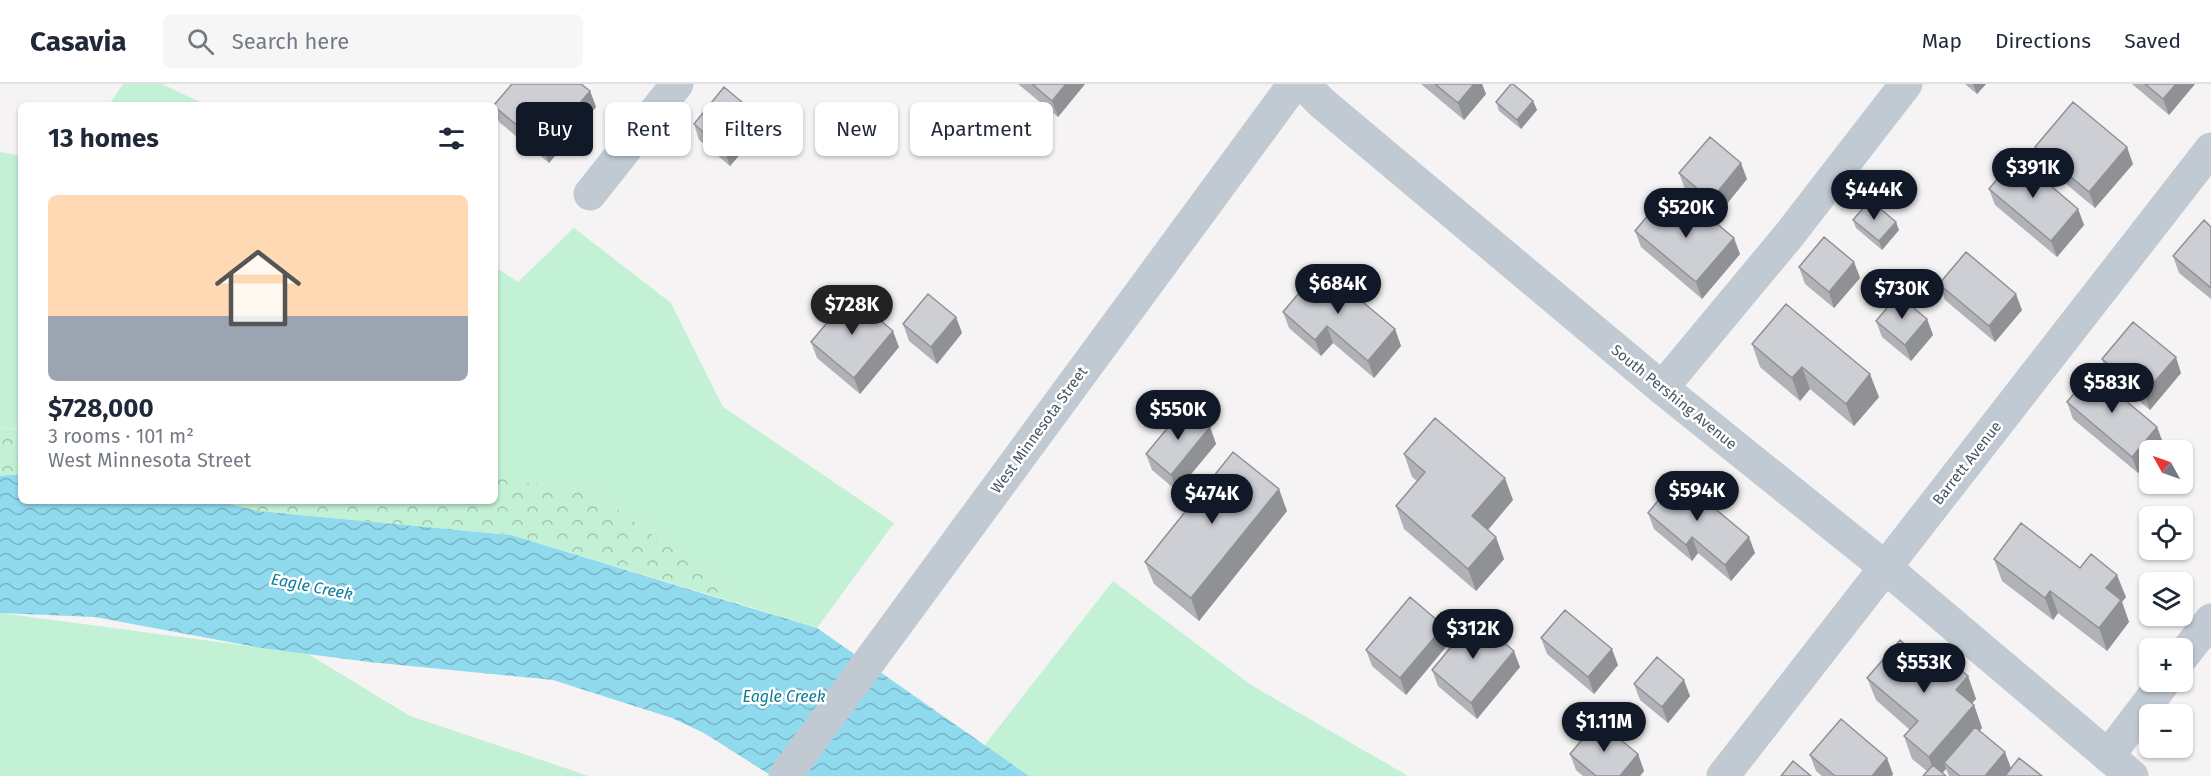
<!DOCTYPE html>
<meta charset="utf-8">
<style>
body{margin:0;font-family:"Fira Sans",sans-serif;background:#f6f6f7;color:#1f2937;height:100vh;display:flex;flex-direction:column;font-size:22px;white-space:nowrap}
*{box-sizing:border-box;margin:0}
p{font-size:20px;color:#747a83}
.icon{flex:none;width:33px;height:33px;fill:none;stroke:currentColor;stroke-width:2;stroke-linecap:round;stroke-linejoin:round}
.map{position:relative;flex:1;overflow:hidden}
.side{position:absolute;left:18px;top:18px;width:480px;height:402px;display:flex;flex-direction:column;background:#fff;border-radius:9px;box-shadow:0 2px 4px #0004}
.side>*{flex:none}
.hud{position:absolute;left:516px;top:18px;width:570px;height:54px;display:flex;gap:12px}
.needle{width:39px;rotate:310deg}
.tools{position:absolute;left:2139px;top:356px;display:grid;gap:12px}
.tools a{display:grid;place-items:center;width:54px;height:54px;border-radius:9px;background:#fff;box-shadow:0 2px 4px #0004;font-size:30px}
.price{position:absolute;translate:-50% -51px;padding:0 14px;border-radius:21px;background:#111827;color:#fff;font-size:20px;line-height:39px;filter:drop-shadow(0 2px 3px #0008)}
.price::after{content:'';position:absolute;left:50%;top:36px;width:18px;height:14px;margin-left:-9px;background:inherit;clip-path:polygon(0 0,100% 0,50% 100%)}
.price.selected{background:#222;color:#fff}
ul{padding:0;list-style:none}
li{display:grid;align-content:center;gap:12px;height:318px;padding:0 30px}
li span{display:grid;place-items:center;height:186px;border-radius:9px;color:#555}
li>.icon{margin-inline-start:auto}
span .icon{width:108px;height:108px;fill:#fffc;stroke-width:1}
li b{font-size:26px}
h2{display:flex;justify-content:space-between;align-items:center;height:72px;padding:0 30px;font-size:26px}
.tag{padding:0 21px;border-radius:9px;background:#fff;box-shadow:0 2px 4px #0004;font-size:21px;line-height:54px}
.tag.selected{background:#111827;color:#fff}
header{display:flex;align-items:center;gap:36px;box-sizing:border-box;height:84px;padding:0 30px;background:#fff;border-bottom:2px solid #e0e1e3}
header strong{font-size:28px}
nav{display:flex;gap:33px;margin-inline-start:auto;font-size:21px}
.search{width:420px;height:54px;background:#f6f6f7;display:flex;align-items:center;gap:15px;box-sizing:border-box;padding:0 21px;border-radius:9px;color:#747a83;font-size:22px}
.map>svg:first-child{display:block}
.grass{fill:#c3f1d5}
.forest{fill:url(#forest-crowns)}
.water{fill:url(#water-waves)}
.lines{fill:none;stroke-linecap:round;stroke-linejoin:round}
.minor{stroke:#c1cad2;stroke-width:33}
.wall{fill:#b0b2b7}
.shaded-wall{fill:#909195}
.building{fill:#cdcfd5;stroke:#909195;stroke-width:1.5}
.labels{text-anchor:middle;stroke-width:5;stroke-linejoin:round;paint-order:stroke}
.street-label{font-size:15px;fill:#4a5661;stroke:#fff}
.water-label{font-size:16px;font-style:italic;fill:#0c7c9b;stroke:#fff}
</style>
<header>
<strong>Casavia</strong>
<div class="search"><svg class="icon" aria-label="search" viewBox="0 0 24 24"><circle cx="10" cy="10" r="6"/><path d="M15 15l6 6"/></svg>Search here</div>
<nav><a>Map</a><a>Directions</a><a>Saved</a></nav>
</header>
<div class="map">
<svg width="2211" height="692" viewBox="0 0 2211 692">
<defs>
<pattern id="forest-crowns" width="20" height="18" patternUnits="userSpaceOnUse" patternTransform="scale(1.5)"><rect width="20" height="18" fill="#c3f1d5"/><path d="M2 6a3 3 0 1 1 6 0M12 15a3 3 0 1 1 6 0" fill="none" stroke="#a0c6b0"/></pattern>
<pattern id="water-waves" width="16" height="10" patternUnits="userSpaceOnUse" patternTransform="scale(1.5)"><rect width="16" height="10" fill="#90daee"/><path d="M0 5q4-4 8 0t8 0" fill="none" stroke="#78b4c4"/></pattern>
</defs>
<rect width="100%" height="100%" fill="#f5f3f3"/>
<path class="grass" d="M123 0H162L206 21H109Z
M0 68 21 72V345L0 344Z
M574 144 671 219 723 323 894 439 817 544 754 524 592 407 495 394V183L518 198Z
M1113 497 1251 601 1408 692H1028L984 662Z
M0 529 308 570 410 632 589 692H0Z"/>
<path class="forest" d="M0 344 21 346V390L0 392Z
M495 394 592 407 754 524 511 451 258 427 218 417H495Z"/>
<path class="water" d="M21 390V417H218L258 427 511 451 817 544 1029 692H772L704 649 672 634 553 596 369 578 261 564 95 533 0 529V392Z"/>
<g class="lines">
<path class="minor" d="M1303 0 1322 19 1662 304 1886 484 2132 692
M590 110 677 0
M1662 304 1790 150 1906 0
M2182 573 2211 536
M2108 672 2165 597
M785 692 1294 0
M1723 692 2211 65"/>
</g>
<path class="wall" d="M1018 0H1085L1058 33Z
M1421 0H1482L1486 10 1464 36Z
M1965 0H1986L1977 10Z
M2132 0H2195L2169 31Z
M590 7 596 23 549 79 499 38 495 26V21Z
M1533 17 1537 26 1521 45 1499 27 1496 18Z
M694 40 761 46 730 82 699 56Z
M2035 63 2133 80 2095 124 2041 79Z
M1679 89 1747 95 1717 132 1685 105Z
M1989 105 2078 125 2084 141 2057 173 1995 121Z
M1853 136 1899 146 1882 166 1856 144Z
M1683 140 1740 170 1702 215 1641 163 1635 147Z
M2211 143V215L2179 189 2173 172Z
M1854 178 1860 194 1834 224 1805 200 1799 183Z
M1939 200 2022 226 1995 258 1945 216Z
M1283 228 1395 245 1401 262 1374 294 1333 259 1321 272 1289 244Z
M956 233 962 249 937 280 909 257 903 240Z
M1927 235 1933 251 1911 277 1882 253 1876 237Z
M811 258 899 263 860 310 817 274Z
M1752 260 1879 313 1854 342 1810 305 1800 317 1760 283Z
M2102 275 2181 289 2150 326 2108 291Z
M2067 318 2157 343 2163 359 2150 366V375L2138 389 2073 335Z
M1210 343 1216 360 1177 407 1152 386 1146 370Z
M1404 370 1513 416 1488 446 1504 475 1476 507 1404 445 1396 422 1417 397 1412 393Z
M1287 427 1199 537 1154 500 1145 478Z
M1648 429 1755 469 1731 497 1698 469 1692 477 1654 445Z
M1994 475 2080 484 2126 513 2122 518 2129 538 2107 567 2058 529 2053 536 2002 497Z
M1444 542 1450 558 1406 611 1372 582 1366 566Z
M1541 554 1618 581 1594 610 1547 570Z
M1926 579 1968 592 1976 615 1972 619 1974 621 1982 644 1979 647 2005 692H1949L1946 685 1927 687 1912 675 1904 652 1910 646 1876 616 1867 594Z
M1520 583 1477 635 1438 602 1432 586Z
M1634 600 1690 612 1668 639 1640 616Z
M1570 670H1638L1644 687 1640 692H1583L1576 686Z
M1810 671 1893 690 1892 692H1822L1816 687Z"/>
<path class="shaded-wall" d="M1066 0H1085L1058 33 1052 17Z
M1474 0H1482L1486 10 1464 36 1458 19Z
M1973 0H1986L1977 10Z
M2176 0H2195L2169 31 2163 15Z
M590 7 596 23 549 79 543 63Z
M1533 17 1537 26 1521 45 1517 36Z
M755 29 761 46 730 82 724 66Z
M2127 63 2133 80 2095 124 2089 108Z
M1741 79 1747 95 1717 132 1711 116Z
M2078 125 2084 141 2057 173 2051 157Z
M1896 138 1899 146 1882 166 1879 157Z
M1734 154 1740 170 1702 215 1696 198Z
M1854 178 1860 194 1834 224 1829 208Z
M2016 210 2022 226 1995 258 1989 242Z
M956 233 962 249 937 280 931 263Z
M1927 235 1933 251 1911 277 1905 261Z
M1327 242 1333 259 1321 272 1315 256Z
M1395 245 1401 262 1374 294 1368 277Z
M893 247 899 263 860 310 854 294Z
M2176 273 2181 289 2150 326 2144 310Z
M1802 283 1810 305 1800 317 1792 294Z
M1870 290 1879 313 1854 342 1846 320Z
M1210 343 1216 360 1177 407 1171 391Z
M2157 343 2163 359 2157 366H2150V375L2138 389 2132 373Z
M1505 394 1513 416 1480 455 1472 432Z
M1279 405 1287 427 1199 537 1191 514Z
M1496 453 1504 475 1476 507 1468 485Z
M1692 453 1698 469 1692 477 1686 461Z
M1749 453 1755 469 1731 497 1725 481Z
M2117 491 2126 513 2122 518 2129 538 2107 567 2099 544 2106 504Z
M2050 507 2058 529 2053 536 2045 514Z
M1444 542 1450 558 1406 611 1400 594Z
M1612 565 1618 581 1594 610 1588 593Z
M1514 567 1520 583 1477 635 1471 619Z
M1968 592 1976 615 1964 628 1956 606Z
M1684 596 1690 612 1668 639 1662 623Z
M1974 621 1982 644 1949 682 1944 679 1946 685 1940 692H1935L1929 673Z
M2005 668 2011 684 2005 692H1985Z
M1638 670 1644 687 1640 692H1620Z
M1887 674 1893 690 1892 692H1872Z"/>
<path class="building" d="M512 0H581L590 7 543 63 495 23V21H494Z
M1032 0H1066L1052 17Z
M1435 0H1474L1458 19Z
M1511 0H1513L1533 17 1517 36 1496 18Z
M2145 0H2176L2163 15Z
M724 3 755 29 724 66 694 40Z
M2073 18 2127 63 2089 108 2035 63Z
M1710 53 1741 79 1711 116 1679 89Z
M2016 72 2078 125 2051 157 1989 105Z
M1870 116 1896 138 1879 157 1853 136Z
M1658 119 1683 140 1697 123 1734 154 1696 198 1635 147Z
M2204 136 2211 143V204L2173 172Z
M1824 153 1854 178 1829 208 1799 183Z
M1966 168 2016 210 1989 242 1939 200Z
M1321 183 1395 245 1368 277 1327 242 1315 256 1283 228Z
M928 210 956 233 931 263 903 240Z
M850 211 893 247 854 294 811 258Z
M1898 211 1927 235 1905 261 1876 237Z
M1786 220 1870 290 1846 320 1802 283 1792 294 1752 260Z
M2133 238 2176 273 2144 310 2102 275Z
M2092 288 2157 343 2132 373 2067 318Z
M1185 323 1210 343 1171 391 1146 370Z
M1435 334 1505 394 1472 432 1496 453 1468 485 1396 422 1425 388 1404 370Z
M1233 368 1279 405 1191 514 1145 478Z
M1677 393 1749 453 1725 481 1692 453 1686 461 1648 429Z
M2021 439 2080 484 2091 470 2117 491 2106 504 2121 516 2099 544 2050 507 2045 514 1994 475Z
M1410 513 1444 542 1400 594 1366 566Z
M1565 526 1612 565 1588 593 1541 554Z
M1475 534 1514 567 1471 619 1432 586Z
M1900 556 1926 579 1937 566 1968 592 1956 606 1974 621 1929 673 1904 652 1918 637 1867 594Z
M1657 573 1684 596 1662 623 1634 600Z
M1841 635 1887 674 1872 692H1835L1810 671Z
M1598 637 1638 670 1620 692H1596L1570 670Z
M1975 643 2005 668 1985 692H1960L1944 679Z
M2019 674 2042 692H2005Z
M1793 677 1811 692H1781Z
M1933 681 1946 692H1923Z"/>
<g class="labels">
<g class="street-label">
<text transform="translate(1674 313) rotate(39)" y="5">South Pershing Avenue</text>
<text transform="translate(1039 346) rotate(-54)" y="5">West Minnesota Street</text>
<text transform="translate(1967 379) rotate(-52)" y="5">Barrett Avenue</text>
</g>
<g class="water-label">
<text transform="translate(312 502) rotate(11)" y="6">Eagle Creek</text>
<text x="784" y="618">Eagle Creek</text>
</g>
</g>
</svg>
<div class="tools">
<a><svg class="needle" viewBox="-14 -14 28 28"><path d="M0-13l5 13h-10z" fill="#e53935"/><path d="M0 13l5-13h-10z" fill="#747a83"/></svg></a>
<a><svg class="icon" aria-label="locate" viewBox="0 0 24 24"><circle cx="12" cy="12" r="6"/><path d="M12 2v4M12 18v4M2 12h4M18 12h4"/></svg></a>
<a><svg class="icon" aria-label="layers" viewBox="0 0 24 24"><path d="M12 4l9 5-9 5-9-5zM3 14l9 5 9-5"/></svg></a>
<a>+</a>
<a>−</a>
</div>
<b class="price" style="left:2033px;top:115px">$391K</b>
<b class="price" style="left:1874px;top:137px">$444K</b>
<b class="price" style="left:1686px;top:155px">$520K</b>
<b class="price" style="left:1338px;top:231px">$684K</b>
<b class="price" style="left:1902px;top:236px">$730K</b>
<b class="price selected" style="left:852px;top:252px">$728K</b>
<b class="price" style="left:2112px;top:330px">$583K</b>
<b class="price" style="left:1178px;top:357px">$550K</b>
<b class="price" style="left:1697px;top:438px">$594K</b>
<b class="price" style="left:1212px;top:441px">$474K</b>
<b class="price" style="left:1473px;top:576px">$312K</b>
<b class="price" style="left:1924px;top:610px">$553K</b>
<b class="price" style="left:1604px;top:669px">$1.11M</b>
<div class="hud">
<a class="tag selected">Buy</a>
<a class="tag">Rent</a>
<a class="tag">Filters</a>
<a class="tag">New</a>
<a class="tag">Apartment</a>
</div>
<section class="side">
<h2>13 homes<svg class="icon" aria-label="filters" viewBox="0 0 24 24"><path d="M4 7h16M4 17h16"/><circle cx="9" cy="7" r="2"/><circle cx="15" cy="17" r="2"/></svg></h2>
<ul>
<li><span style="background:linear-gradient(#ffd9b3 65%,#9aa5b1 0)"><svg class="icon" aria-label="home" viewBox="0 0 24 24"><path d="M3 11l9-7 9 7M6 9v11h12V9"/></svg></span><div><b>$728,000</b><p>3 rooms · 101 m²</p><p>West Minnesota Street</p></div></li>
</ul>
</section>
</div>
